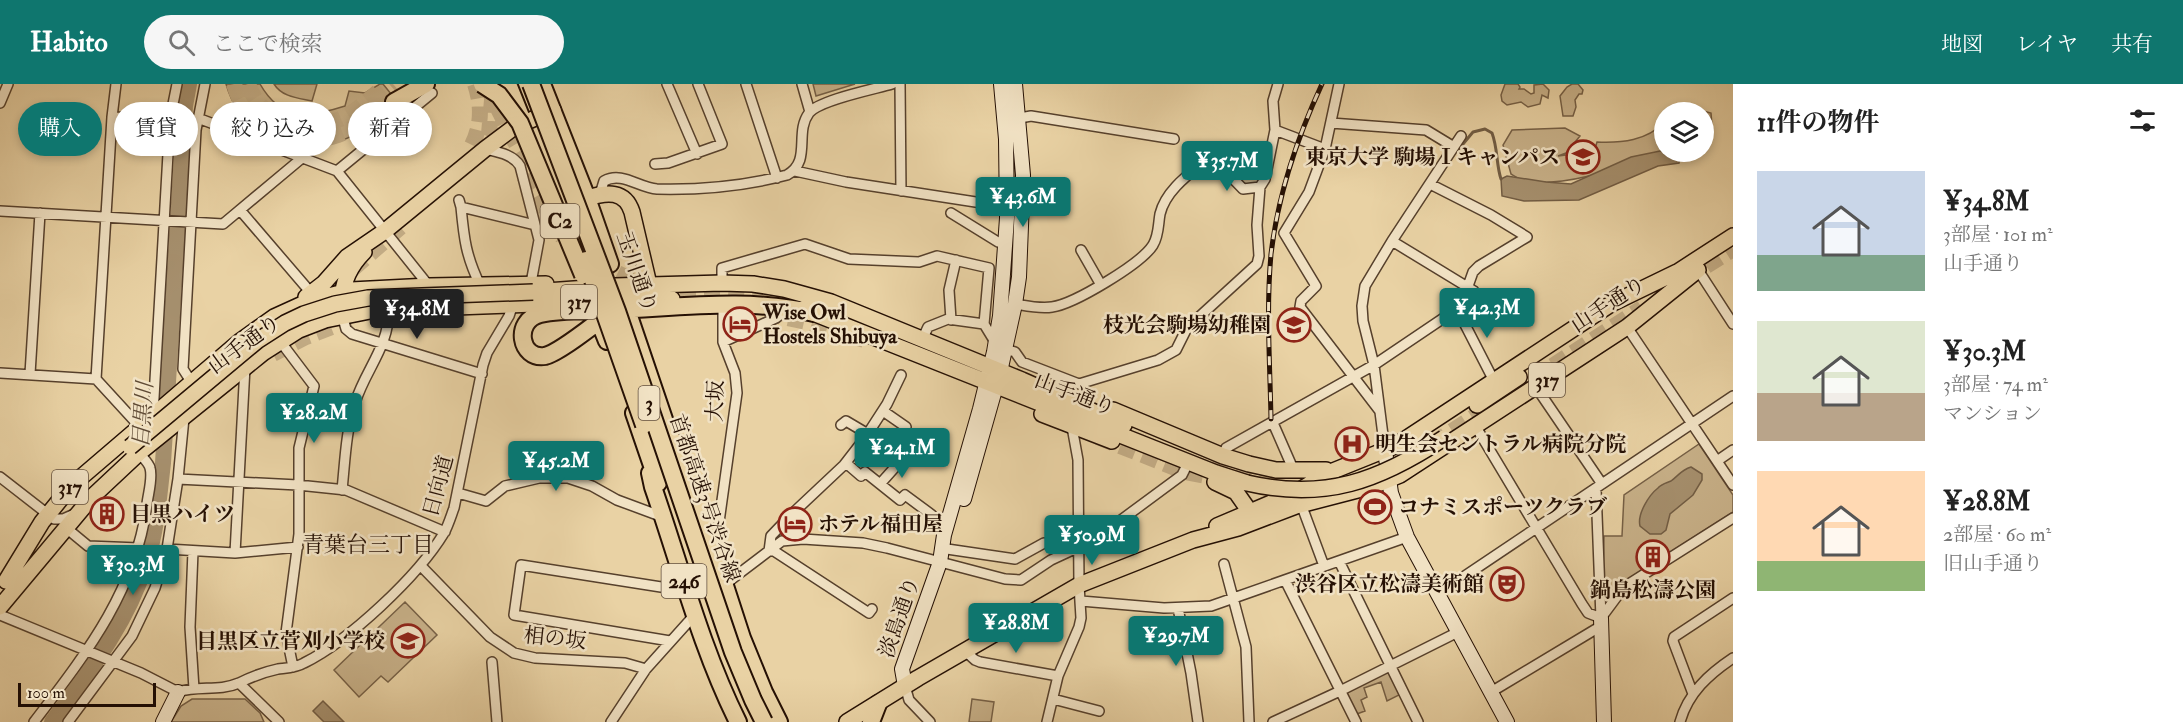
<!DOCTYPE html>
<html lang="ja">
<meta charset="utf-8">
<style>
body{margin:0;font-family:"IM FELL Double Pica","Noto Serif JP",serif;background:#f6f6f6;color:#222;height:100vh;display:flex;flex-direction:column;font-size:22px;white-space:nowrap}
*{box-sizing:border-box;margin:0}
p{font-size:20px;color:#767676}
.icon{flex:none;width:33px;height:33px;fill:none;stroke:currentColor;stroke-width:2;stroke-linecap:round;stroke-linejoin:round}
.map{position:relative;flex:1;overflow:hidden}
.side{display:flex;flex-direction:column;background:#fff;width:450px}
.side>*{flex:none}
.hud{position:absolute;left:18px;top:18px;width:570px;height:54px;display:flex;gap:12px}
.controls{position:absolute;left:1654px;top:18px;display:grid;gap:12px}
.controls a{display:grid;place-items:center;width:60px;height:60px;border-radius:50%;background:#fff;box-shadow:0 3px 9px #0003;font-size:30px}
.scale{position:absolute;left:18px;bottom:15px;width:138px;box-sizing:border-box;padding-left:6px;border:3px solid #251004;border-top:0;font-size:16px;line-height:21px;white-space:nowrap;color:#251004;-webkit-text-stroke:4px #f1e2c4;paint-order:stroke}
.price{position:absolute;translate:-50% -51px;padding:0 14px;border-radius:6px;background:#0f766e;color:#fff;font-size:20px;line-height:39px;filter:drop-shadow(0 2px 3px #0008)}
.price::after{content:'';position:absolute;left:50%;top:36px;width:18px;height:14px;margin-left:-9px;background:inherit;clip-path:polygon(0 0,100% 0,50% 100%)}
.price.current{background:#222;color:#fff}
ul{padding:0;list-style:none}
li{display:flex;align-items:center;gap:18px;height:150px;padding:0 24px}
li span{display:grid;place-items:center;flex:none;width:168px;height:120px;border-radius:0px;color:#555}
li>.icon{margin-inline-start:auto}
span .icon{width:72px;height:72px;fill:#fffc;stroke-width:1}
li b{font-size:26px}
h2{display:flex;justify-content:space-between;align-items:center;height:72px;padding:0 24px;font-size:26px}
.chip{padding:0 21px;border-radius:27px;background:#fff;box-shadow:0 3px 9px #0003;font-size:21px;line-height:54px}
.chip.current{background:#0f766e;color:#fff}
header{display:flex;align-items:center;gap:36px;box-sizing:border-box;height:84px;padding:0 30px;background:#0f766e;color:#fff}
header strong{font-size:28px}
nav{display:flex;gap:33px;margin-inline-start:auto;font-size:21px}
.search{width:420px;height:54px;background:#f6f6f6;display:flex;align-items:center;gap:15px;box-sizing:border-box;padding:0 21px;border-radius:33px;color:#767676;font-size:22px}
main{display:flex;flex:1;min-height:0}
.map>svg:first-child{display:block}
.green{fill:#c8b189;stroke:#766046;stroke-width:1.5}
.water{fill:#a6906e;stroke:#725d44;stroke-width:1.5}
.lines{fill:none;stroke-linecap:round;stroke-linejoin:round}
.stream{stroke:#725d44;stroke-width:3}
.river{stroke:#a6906e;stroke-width:16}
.highway-tunnel{stroke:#c2ab84;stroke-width:16;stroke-dasharray:16 8;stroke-linecap:butt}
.street-casing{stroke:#56402c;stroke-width:12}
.secondary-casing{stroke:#251004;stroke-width:16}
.primary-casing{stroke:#251004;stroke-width:18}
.highway-casing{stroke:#251004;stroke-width:20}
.street{stroke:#f1e2c4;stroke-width:9}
.secondary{stroke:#f1e2c4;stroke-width:14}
.primary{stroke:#e9d2a4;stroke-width:15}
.highway{stroke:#e9d2a4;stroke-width:16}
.rail-casing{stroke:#251004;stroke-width:5}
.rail{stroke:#f1e2c4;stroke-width:3;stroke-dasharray:9;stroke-linecap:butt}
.primary-bridge-casing{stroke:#251004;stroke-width:18;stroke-linecap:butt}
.highway-bridge-casing{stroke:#251004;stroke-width:20;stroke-linecap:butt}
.primary-bridge{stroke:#e9d2a4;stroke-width:15}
.highway-bridge{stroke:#e9d2a4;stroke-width:16}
.labels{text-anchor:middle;stroke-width:5;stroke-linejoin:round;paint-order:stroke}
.shield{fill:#f1e2c4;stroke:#624f3e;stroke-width:1.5}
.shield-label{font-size:20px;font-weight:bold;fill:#251004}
.poi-label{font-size:21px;font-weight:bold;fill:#251004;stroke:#f1e2c4;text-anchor:start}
.street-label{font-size:21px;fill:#251004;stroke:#f1e2c4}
.water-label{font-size:22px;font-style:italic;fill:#5f4a34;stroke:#f1e2c4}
.neighbourhood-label{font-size:22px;fill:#251004;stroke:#f1e2c4}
</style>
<header>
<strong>Habito</strong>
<div class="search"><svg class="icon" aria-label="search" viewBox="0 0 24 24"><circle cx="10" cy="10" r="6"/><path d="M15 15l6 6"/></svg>ここで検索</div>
<nav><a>地図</a><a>レイヤ</a><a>共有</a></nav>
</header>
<main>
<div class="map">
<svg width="1733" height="638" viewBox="0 0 1733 638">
<rect width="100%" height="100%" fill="#e9d2a4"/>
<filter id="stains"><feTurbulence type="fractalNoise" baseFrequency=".00333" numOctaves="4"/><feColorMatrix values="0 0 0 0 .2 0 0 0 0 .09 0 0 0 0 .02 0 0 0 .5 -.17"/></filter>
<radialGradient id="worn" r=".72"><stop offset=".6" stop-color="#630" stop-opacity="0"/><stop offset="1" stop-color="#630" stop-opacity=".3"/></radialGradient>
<path class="green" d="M226 0H260C281 37 308 34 345 22L349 7 365 9 380 0H383L400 21C382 34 362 49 340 57 288 75 242 53 226 0Z
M274 0H317L312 17C298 14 282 13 274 0Z
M813 0H855L816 12Z
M1505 0H1518L1520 3 1519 5H1524L1531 10 1534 9V1L1543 0 1549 6 1548 14 1542 11 1540 20 1528 23 1521 18 1507 21 1502 17 1501 11Z
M1572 0H1578L1583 6 1582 10H1579L1575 16 1576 23 1573 32H1563L1560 12 1567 3Z
M1680 21 1711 29 1712 42 1704 50V28H1674Z
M1665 38V68C1622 82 1574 102 1528 98 1522 97 1516 93 1511 90L1503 61 1512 46 1565 44 1580 52 1566 69 1558 72 1574 70 1582 74 1593 72 1597 58C1622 59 1646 57 1665 38Z
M1009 47H1017L1018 73 1013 182 1009 179Z
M1699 360 1733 411V428L1617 502 1610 513 1607 511 1603 492 1604 452H1622L1624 411Z
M405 518 437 551 388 598 381 592 359 613 334 586Z
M1390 584 1403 609 1387 617 1381 598 1364 604 1367 613 1361 616 1365 627 1354 631 1342 608Z
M192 615H245L260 629 264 638H171L181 622Z
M972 615 994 618 991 638H969Z"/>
<path class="water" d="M1665 66 1680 68 1679 79 1658 82 1579 116 1524 117 1502 112 1501 95 1507 92 1546 98 1571 100 1631 73Z
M1691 383 1702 390V396L1693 411 1670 430 1666 446 1661 450H1650L1640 442C1637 430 1649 411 1658 404 1661 400 1666 399 1671 397 1678 392 1681 386 1691 383Z
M323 617 344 638H324L313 627Z"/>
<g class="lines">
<path class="stream" d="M1458 66 1473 48 1485 45 1492 49C1498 65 1496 80 1501 95"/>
<path class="river" d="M52 638C89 588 127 540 146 479 157 447 159 412 163 379L185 22 189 0"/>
<path class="highway-tunnel" d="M234 0C246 46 293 67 338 51 358 44 376 30 392 15
M248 0C262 39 304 51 340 35 354 29 366 18 378 8
M487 3 515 58 539 98
M373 18 393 0
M472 61C482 41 482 21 475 0
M477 74 489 50 492 16
M524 92 563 154
M565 141C585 170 614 194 650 200
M1686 195 1733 165
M656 210 722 211 771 216
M316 217 403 141
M765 229 811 239 864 256
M874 243 917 262
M273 270 306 253 350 236
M1098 353 1185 388 1227 396
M1432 360 1642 224
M1212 384 1276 389"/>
<defs>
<path id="street" d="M116 0 112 33 96 295 140 343
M667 0 697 70
M746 0 777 94
M802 0 810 28
M900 0 901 107
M1339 0 1325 65 1309 108 1284 149 1316 202 1301 217 1300 223 1379 326
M0 19 8 0
M112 33 203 36 337 87 429 202
M1014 35 1031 32 1174 55
M1331 39 1426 46 1454 63
M1275 46 1325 65
M485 65C497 68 513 70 520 82L539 156 531 199
M655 80 668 79 722 60 698 0
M337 87 432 9
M795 87 846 98 1008 123
M1430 100 1491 131 1527 153 1479 182 1473 188 1468 202
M600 110 604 97C622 87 639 104 657 105 700 106 745 102 787 91 812 77 794 49 809 29 819 16 875 5 892 0
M459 116 461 123 535 141
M461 123C464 155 466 172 480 201
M240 126 312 210
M0 127 223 140 302 74
M951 129 998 158 1006 159
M1081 166 1101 201
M1698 186 1733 240
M722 199V184L805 160 849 175 919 178 937 172 989 184 984 240 995 258
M1015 220C1027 222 1040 225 1052 223 1074 220 1141 180 1153 161 1159 151 1158 141 1160 130 1166 105 1192 88 1211 72L1243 105 1260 103
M1457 225 1494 297
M342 231 346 245 352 250 482 290
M951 236 949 206 956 176
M1627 243 1733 401
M922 256 928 243 948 235 984 240
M280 257 314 302 299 364V450L286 549 293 583
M723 258 776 234 787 225
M1005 265 1015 268 1022 278 1079 300 1158 276 1176 266 1187 244 1257 180 1259 172 1257 141 1260 103 1265 95 1275 46 1273 17 1278 0
M0 289 96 295
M30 290 40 129
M192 299 183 285 196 46 205 0
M1536 303 1602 400
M883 327 906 343
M153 331 170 35 177 0
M1273 339 1294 387
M841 341 846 337 868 350
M1476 343 1582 520 1588 529 1601 534
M1385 367 1374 281 1363 237 1362 222 1365 202 1392 157
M1223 372 1226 364 1374 281 1457 225 1474 207 1392 157 1461 52
M1717 377 1733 366
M846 379 861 392 865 388 900 416 905 411 932 431
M0 393 54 435H63L72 431
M178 395 298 401 346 406 445 448
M880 400 905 372
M1596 405 1601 534
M342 406C345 377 346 346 355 319 366 284 389 264 389 224
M458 409 486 417 505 402 539 394H568L592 402 617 416 663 433
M1301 420 1324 482
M65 443 88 462 139 464
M709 455 718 446 719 438 737 309 735 289 723 258V219
M167 465 178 395 184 334
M947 465 1015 475 1044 459
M193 467 190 543 194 605
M235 469 245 283
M1339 477 1418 638
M1224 480 1246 563 1249 638
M421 482 490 553 514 569 535 574 625 579 646 585
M1285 496 1356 638
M724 501 782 457 803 455 863 459 887 464 1005 495 1021 496 1051 476 1094 456 1182 391 1185 385
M1438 510 1733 312
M1081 517 1164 524 1211 522 1407 453
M1178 524 1191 589 1198 638
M872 525 869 529 774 467H769L771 452 794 428 844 381 865 354 887 320 901 291
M0 531 141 589 178 608C199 601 218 608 239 599L279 638
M1601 534 1624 503 1733 434
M670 557 514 531 521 481 661 503 684 496
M965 567 975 576 980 578 1058 592
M492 578 497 638
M239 599C251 593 264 588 278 585 286 584 296 584 304 579 349 557 418 492 444 449 448 442 451 432 454 424L483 281 487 269 509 232 513 220
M905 602 909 616 930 638
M1491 608 1601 542
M1693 610 1673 557 1674 553 1733 514
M1053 615 1099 627
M34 638C85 571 136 507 147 420 148 410 153 394 150 384 149 379 142 373 139 369
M68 638 132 552 155 504 167 465 235 469 298 463
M611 638 646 585 690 536 697 532
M1047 638 1058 592 1079 543 1081 534 1079 501 1078 376 1072 343
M1273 638 1340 607 1458 548
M1680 638C1688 609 1709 590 1733 574"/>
<path id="secondary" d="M1385 367 1391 409 1407 453 1507 638
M964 415 1000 288 1015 220 1019 193 1023 91 1015 0
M1601 534 1604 638
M905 602 902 585 940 478 944 451 980 325 994 268 1000 232 1007 134 1006 55 1001 0
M163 638 178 608"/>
<path id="primary" d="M587 114C607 108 625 106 632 128L651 209
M1679 187 1733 152
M533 208 615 202 722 199 753 200 784 205 831 218 1022 296 1124 341
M306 213 324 199 347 173 385 147 485 65 513 44 553 26
M342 215C343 196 351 181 364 168
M803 225 1216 389 1247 399
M1477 321 1519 293
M1113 326 1223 372 1249 380 1276 386H1326L1328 389
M1042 330 1112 357
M1215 398 1236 408 1250 428 1252 431 1258 430
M1217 442 1297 408 1328 389 1395 362 1611 220 1677 188
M6 497 42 438 72 401 239 258 274 233 307 218 351 206 429 202 546 200
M0 523 92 413 139 369 263 269 299 246 325 236 375 226 672 215
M847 638 918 594 1079 501 1193 456 1238 444 1296 422 1373 402 1400 391 1627 243 1698 186"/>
<path id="highway" d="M508 0 524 40
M542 0 587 114 610 180
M394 18 426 0
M630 235 671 356
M607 257 599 237C587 246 558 269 545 272 520 276 513 237 540 230 564 224 593 227 618 226 682 223 751 214 814 229
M634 329 658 399
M667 345 689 391 742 554 764 608 779 638
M650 389 653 403C680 481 701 564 738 638
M871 638 878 620"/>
</defs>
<use href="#street" class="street-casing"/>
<use href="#secondary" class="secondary-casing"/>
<use href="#primary" class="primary-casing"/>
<use href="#highway" class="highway-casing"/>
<use href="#street" class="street"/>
<use href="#secondary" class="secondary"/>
<use href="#primary" class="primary"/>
<use href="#highway" class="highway"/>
<defs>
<path id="rail" d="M1271 335C1270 281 1266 225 1271 170 1278 110 1297 54 1322 0"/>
</defs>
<use href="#rail" class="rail-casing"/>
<use href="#rail" class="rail"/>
<defs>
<path id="primary-bridge" d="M130 363 257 257 285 239 304 230 335 220 368 214 533 208
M1247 399C1325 417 1379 397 1444 354"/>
<path id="highway-bridge" d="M482 0 499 11 520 39 583 191
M531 0 617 227 733 568 753 616 764 638
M586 176 644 341"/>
</defs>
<use href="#primary-bridge" class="primary-bridge-casing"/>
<use href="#highway-bridge" class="highway-bridge-casing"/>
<use href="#primary-bridge" class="primary-bridge"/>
<use href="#highway-bridge" class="highway-bridge"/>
</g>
<defs>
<symbol id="university-ring" viewBox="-11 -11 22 22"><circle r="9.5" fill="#f1e2c4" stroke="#8f2418" stroke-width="1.5"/><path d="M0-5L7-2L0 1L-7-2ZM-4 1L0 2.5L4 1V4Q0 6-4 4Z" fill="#8f2418"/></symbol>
<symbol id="hotel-ring" viewBox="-11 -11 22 22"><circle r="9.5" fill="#f1e2c4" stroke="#8f2418" stroke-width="1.5"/><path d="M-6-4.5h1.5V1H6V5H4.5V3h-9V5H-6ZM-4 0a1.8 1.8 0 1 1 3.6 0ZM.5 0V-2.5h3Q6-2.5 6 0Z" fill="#8f2418"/></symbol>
<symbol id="school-ring" viewBox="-11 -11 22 22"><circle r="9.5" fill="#f1e2c4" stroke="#8f2418" stroke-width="1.5"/><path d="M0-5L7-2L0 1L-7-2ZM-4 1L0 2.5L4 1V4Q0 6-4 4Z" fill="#8f2418"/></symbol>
<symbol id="hospital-ring" viewBox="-11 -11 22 22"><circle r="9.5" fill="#f1e2c4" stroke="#8f2418" stroke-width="1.5"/><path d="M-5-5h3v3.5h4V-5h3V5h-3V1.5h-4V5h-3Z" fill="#8f2418"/></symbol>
<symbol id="stadium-ring" viewBox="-11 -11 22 22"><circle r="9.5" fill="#f1e2c4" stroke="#8f2418" stroke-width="1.5"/><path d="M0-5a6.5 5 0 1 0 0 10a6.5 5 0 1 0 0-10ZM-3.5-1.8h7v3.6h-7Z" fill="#8f2418"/></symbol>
<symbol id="building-ring" viewBox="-11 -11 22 22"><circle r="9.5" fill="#f1e2c4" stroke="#8f2418" stroke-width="1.5"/><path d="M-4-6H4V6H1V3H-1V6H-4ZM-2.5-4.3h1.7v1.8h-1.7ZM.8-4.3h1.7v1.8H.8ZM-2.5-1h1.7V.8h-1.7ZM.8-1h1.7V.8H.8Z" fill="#8f2418"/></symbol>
<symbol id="theatre-ring" viewBox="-11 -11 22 22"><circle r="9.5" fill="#f1e2c4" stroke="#8f2418" stroke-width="1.5"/><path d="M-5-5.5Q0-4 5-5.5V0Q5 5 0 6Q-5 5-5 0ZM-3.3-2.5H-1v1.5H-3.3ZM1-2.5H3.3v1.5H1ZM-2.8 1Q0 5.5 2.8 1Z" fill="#8f2418"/></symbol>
</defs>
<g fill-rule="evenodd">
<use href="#university-ring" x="1564" y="54" width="38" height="38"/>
<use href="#hotel-ring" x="721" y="221" width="38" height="38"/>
<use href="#school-ring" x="1275" y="222" width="38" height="38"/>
<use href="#hospital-ring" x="1333" y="341" width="38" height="38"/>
<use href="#stadium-ring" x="1356" y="404" width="38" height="38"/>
<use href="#building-ring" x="88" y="411" width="38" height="38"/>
<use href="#hotel-ring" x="776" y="421" width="38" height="38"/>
<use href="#building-ring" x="1634" y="454" width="38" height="38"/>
<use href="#theatre-ring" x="1488" y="481" width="38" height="38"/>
<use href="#school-ring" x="389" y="538" width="38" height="38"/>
</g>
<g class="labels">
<g class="shield">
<rect x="540.5" y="120" width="39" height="34" rx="4.5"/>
<rect x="561" y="201" width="36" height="34" rx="4.5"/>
<rect x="1529" y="279" width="36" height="34" rx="4.5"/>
<rect x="638.5" y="302" width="21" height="34" rx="4.5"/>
<rect x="52" y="386" width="36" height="34" rx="4.5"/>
<rect x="661.5" y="480" width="45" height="34" rx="4.5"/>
</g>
<g class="shield-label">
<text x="560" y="144">C2</text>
<text x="579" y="225">317</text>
<text x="1547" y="303">317</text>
<text x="649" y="326">3</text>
<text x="70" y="410">317</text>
<text x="684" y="504">246</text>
</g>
<g class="poi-label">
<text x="1560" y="80" text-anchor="end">東京大学 駒場Ⅰキャンパス</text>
<text x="763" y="235">Wise Owl<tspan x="763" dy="24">Hostels Shibuya</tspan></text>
<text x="1271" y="248" text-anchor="end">枝光会駒場幼稚園</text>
<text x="1375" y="367">明生会セントラル病院分院</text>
<text x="1398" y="430">コナミスポーツクラブ</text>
<text x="130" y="437">目黒ハイツ</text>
<text x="818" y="447">ホテル福田屋</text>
<text x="1484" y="507" text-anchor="end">渋谷区立松濤美術館</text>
<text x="1653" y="513" text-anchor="middle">鍋島松濤公園</text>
<text x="385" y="564" text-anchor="end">目黒区立菅刈小学校</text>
</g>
<g class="street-label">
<text transform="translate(637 188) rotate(71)" y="7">玉川通り</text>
<text transform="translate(1608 220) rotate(-33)" y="7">山手通り</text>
<text transform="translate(244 260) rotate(-36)" y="7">山手通り</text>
<text transform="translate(1075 310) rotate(21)" y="7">山手通り</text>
<text transform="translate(715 317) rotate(-88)" y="7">大坂</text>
<text transform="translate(438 402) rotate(-75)" y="7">日向道</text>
<text transform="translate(705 414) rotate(71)" y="7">首都高速3号渋谷線</text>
<text transform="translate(899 533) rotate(-71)" y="7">淡島通り</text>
<text transform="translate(555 554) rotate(6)" y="7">相の坂</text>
</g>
<g class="water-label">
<text transform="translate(142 331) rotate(-86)" y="8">目黒川</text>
</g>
<g class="neighbourhood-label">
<text x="368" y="468">青葉台三丁目</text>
</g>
</g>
<rect width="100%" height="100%" filter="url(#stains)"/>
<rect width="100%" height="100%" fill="url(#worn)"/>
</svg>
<div class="controls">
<a><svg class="icon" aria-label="layers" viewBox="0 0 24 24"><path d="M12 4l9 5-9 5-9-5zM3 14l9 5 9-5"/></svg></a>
</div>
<div class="scale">100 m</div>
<b class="price" style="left:1227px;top:108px">¥35.7M</b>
<b class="price" style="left:1023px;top:144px">¥43.6M</b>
<b class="price" style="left:1487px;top:255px">¥42.3M</b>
<b class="price current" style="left:417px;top:256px">¥34.8M</b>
<b class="price" style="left:314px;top:360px">¥28.2M</b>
<b class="price" style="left:902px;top:395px">¥24.1M</b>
<b class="price" style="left:556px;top:408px">¥45.2M</b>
<b class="price" style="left:1092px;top:482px">¥50.9M</b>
<b class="price" style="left:133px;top:512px">¥30.3M</b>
<b class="price" style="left:1016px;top:570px">¥28.8M</b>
<b class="price" style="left:1176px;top:583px">¥29.7M</b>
<div class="hud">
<a class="chip current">購入</a>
<a class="chip">賃貸</a>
<a class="chip">絞り込み</a>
<a class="chip">新着</a>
</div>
</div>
<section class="side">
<h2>11件の物件<svg class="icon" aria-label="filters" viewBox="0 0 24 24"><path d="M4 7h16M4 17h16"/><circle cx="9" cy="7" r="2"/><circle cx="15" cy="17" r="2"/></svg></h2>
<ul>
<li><span style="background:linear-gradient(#c9d6e8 70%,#7fa58c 0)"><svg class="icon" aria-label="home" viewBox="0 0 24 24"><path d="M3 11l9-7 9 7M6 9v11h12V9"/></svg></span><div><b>¥34.8M</b><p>3部屋 · 101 m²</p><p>山手通り</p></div></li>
<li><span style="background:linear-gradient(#dfe7d0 60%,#b9a48a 0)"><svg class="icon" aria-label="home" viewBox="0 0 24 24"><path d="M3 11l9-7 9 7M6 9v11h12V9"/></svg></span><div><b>¥30.3M</b><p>3部屋 · 74 m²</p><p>マンション</p></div></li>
<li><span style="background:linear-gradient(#ffd9b3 75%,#8fb573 0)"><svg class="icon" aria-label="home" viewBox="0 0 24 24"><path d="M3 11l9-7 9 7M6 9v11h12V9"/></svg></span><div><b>¥28.8M</b><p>2部屋 · 60 m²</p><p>旧山手通り</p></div></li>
</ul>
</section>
</main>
